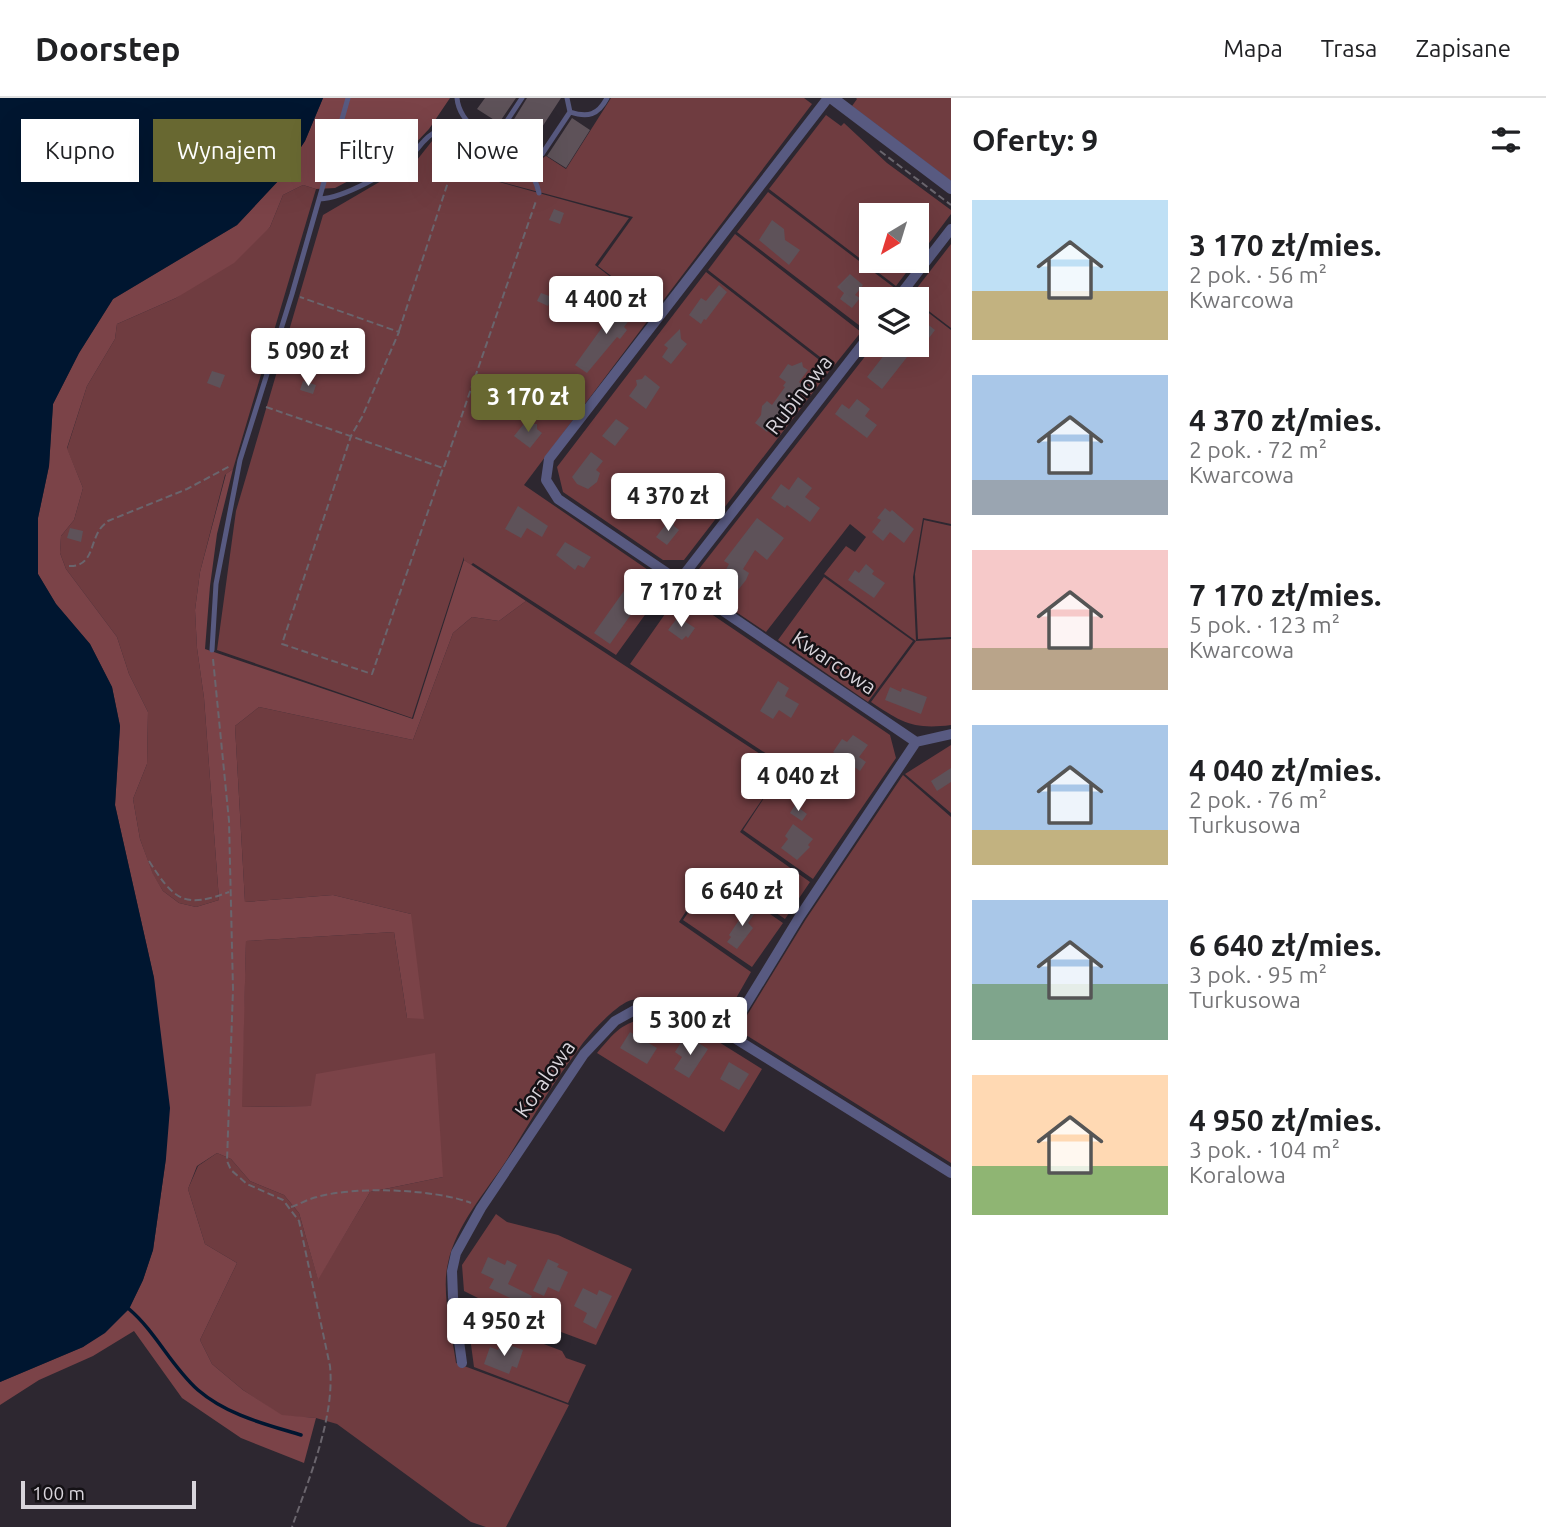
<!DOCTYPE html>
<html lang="pl">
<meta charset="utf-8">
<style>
body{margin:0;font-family:Ubuntu,sans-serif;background:#f2f2f2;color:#202124;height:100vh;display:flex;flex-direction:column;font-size:26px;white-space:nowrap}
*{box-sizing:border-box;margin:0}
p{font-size:23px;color:#757577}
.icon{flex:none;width:38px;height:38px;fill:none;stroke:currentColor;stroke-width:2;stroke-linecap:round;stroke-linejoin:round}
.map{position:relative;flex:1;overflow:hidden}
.details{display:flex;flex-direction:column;background:#fff;width:595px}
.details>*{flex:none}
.hud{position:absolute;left:21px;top:21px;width:665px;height:63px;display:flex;gap:14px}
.needle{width:46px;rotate:218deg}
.controls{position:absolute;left:859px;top:105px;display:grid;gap:14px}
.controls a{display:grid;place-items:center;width:70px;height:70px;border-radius:0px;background:#fff;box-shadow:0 7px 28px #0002;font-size:35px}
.scale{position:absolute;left:21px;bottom:18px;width:175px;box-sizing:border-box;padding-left:7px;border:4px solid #d8d4db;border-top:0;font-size:19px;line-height:24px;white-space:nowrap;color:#d8d4db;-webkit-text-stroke:5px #141115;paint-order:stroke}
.price{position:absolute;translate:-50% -60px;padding:0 16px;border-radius:7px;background:#fff;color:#222;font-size:23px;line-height:46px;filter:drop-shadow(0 2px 4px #0008)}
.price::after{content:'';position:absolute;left:50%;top:42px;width:21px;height:16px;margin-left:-10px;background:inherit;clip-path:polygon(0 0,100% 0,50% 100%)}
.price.selected{background:#686831;color:#fff}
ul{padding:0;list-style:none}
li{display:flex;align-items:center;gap:21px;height:175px;padding:0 21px}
li span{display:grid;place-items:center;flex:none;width:196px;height:140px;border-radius:0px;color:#555}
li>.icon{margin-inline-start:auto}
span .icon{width:84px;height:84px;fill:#fffc;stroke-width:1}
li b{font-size:30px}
h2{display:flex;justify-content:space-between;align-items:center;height:84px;padding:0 21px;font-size:30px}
.chip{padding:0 24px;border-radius:0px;background:#fff;box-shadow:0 7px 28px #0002;font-size:24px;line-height:63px}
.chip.selected{background:#686831;color:#fff}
header{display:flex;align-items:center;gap:42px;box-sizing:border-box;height:98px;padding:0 35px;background:#fff;border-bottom:2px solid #e0e0e0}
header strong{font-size:33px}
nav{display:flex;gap:38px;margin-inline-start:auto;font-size:24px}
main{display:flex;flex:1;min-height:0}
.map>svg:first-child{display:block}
.green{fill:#6f3c40}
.forest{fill:#7b4348}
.water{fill:#001630}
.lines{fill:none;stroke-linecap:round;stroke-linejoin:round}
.stream{stroke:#001630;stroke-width:3.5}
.building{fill:#5e5259}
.path{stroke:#6a656d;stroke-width:2;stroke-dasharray:7 3.5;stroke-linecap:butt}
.service{stroke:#585a81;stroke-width:5}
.minor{stroke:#585a81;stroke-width:10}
.tertiary{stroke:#585a81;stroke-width:12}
.labels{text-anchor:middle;stroke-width:5;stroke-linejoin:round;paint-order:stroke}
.street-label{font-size:21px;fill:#d8d4db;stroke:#141115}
</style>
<header>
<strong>Doorstep</strong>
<nav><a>Mapa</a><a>Trasa</a><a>Zapisane</a></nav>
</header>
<main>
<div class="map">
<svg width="951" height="1429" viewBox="0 0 951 1429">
<rect width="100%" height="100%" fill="#2d2730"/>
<path class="green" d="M611 0H804L812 6 656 212 598 168 633 119 427 64 629 120 595 167 655 213 524 387 654 476 660 496 616 557 473 465 471 467 464 462V459L412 620 217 552 236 413 323 117 417 62 436 38 454 35H474L496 44 523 73 546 58 566 71Z
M856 0H951V83L852 8 857 1Z
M826 17 841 28 844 25 887 65 951 112V116L917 161V117H872V163H915L896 188 769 91Z
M303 87 316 91 233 371 225 377 200 474 195 512 197 550 204 600 219 802 196 809 179 805 163 793 153 777 140 741 133 701 147 666 148 614 129 576 117 539 66 471 60 455 61 438 74 422 83 390 67 351 87 288 115 241 117 226 176 200 270 129 283 97Z
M768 94 896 191 888 201H872L871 222 864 231 737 134Z
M735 136 861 234 833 269 708 172Z
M951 146V230L917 204V201L910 199Z
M706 174 831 271 684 462H663L563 394 557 369Z
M917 206 951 232V426L923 420 913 479 916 543 951 541V627C913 632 901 624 871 604L916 543 824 476 846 448 855 454 866 439 850 426 766 534 705 493 699 471 874 247H917Z
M924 422 951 428V539L918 541 915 476Z
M824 479 913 543 868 604 778 542Z
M526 503 780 669 774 684 740 734 810 784 785 821 713 772 679 824 751 874 723 923C694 908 665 894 632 902 617 905 587 938 578 952 551 987 529 1026 506 1063 485 1095 456 1127 448 1165 441 1193 452 1236 456 1265L569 1307 506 1429H486L471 1424 337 1326 316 1320 282 1318 243 1292 212 1266 200 1242 237 1165 205 1146 188 1091 198 1068 217 1055 231 1061 250 1083 284 1097 299 1115 318 1181 370 1094 443 1079 312 1008 241 1009 246 843 394 834 407 920 411 816 333 797 245 804 235 628 259 609 413 642 453 535 472 519 499 523Z
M685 505 691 510 695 505 890 637 896 660 813 781 743 732 785 668 630 566 672 506Z
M951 647V715L905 676Z
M903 677 951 719V1065L738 932 806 821Z
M714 777 783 825 752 869 683 822Z
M657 918 690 926 762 971 724 1034 597 955C619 929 623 924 657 918Z
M496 1116 507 1124 558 1137 632 1171 596 1247 502 1212 464 1193 462 1167Z
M474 1219 562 1253 566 1260 586 1267 568 1305 474 1269 468 1224Z"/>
<path class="forest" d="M323 0H450L429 31 410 51 335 90 316 91 303 87 283 97 270 129 234 165 176 200 117 226 115 241 87 288 67 350 83 390 74 422 61 438 60 455 66 471 117 539 129 576 148 614 147 666 133 701 140 741 153 776 163 793 179 805 196 809 219 802 204 600 197 550 195 512 200 474 226 376 233 371 217 436 210 488 205 551 413 621 464 462 526 503 499 523 472 519 453 535 413 642 259 609 235 628 245 804 333 797 411 816 424 921 407 920 394 834 246 843 242 1009 311 1008 316 976 435 955 443 1079 370 1094 318 1182 299 1115 284 1097 250 1083 231 1061 217 1055 197 1068 188 1091 205 1146 237 1165 200 1242 212 1266 243 1292 282 1317 316 1320 304 1365 241 1340 182 1300 134 1233 93 1258 39 1282 0 1307V1284L83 1249 129 1211 143 1182 153 1152 166 1060 154 880 115 707 120 628 112 589 90 546 56 506 38 476V420L49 368 53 306 79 255 113 201 237 127 279 82 305 43Z"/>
<path class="water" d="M0 0H323L305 43 279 82 237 127 113 201 79 255 53 306 49 368 38 420V476L56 506 90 546 112 589 120 628 115 707 154 880 170 1010 166 1060 153 1152 143 1182 129 1211 105 1235 83 1249 0 1284Z"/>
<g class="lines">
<path class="stream" d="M129 1211C156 1234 171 1268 198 1292 227 1317 265 1326 301 1337"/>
</g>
<path class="building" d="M485 0H516L499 25 477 11Z
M527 0H561L531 46 508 31Z
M572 20 590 32 566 70 547 58Z
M554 111 564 115 560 126 549 122Z
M772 122 784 131 785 142 800 152 789 167 759 142Z
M850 176 863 187 855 197 860 200 852 210 840 201 844 195 837 189Z
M719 187 727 194 706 222 704 221 701 226 689 217 701 200 706 203Z
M541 195 552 199 548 208 537 203Z
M621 206 633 217 624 229 627 232 620 241 617 239 587 275 575 267 606 224 602 222 614 207Z
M917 218 935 232 917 256 915 258 911 254 882 291 867 279 892 247H917Z
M680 231 681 241 687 246 671 266 662 259 668 250 664 247Z
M802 264 803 269 808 272 799 284 805 289 797 299 793 295 782 309 786 312 767 334 755 325 761 317 762 308 767 303 772 307 785 289 783 288 786 284 779 279 788 266 792 268Z
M212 273 225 277 220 290 207 285Z
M645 277 660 289 646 311 629 298 637 287 636 282 642 281Z
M303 283 316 287 313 296 300 292Z
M857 301 870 311 865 318 877 327 867 340 835 316 842 306 849 311Z
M616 321 629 330 615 348 602 338Z
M527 322 532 326H537V331L542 335 530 350 514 338Z
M591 354 603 363 596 372 600 375 597 384 588 391 577 386 572 379Z
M798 379 812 390 805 399 820 410 810 424 787 407 785 410 771 400 781 386 789 392Z
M518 408 548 428 542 439 527 430 521 440 505 431Z
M885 410 890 414 892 412 914 431 904 445 890 434 883 443 872 434 881 422 877 420Z
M757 420 784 440 767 462 755 452 743 471 749 475 746 482 734 497 718 486 729 466 724 463Z
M674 424V428L679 432 667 447 656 439 667 425Z
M70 430 83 433 81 444 67 440Z
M565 444 591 459 584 470 578 467 575 472 556 457Z
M866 466 874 473 872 476 885 485 874 500 848 482 855 472 859 475Z
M631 483 647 494 610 546 594 535Z
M678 519 695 530 688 540 686 538 682 542 668 532Z
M778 583 789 590 785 598 799 606 791 620 779 612 773 621 760 613Z
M890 589 901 594 902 590 927 599 921 616 885 602Z
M853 637 868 647 859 659 866 664 860 673 833 654 842 641 847 644Z
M951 670V684L937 693 931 683Z
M795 707 807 716 802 723 790 715Z
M793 726 813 741 808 747 810 749 797 762 781 750 788 741 785 738Z
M749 807 757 812 748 825 753 830 737 851 727 844 731 839 729 837Z
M630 934 657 950 647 966 620 950Z
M683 941 691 946 694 942 708 951 689 980 674 971 682 959 675 954Z
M729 964 749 976 739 992 720 981Z
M488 1159 505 1167 507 1162 517 1167 508 1186 532 1198 527 1208 489 1190 494 1181 481 1175Z
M548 1161 559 1166 557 1169 568 1174 559 1194 548 1189 544 1198 533 1193Z
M583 1190 597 1197 599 1192 612 1198 596 1231 583 1224 587 1215 574 1208Z
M501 1244 523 1252 517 1270 512 1268 509 1276 484 1266 490 1249 498 1252Z"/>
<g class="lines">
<path class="path" d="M880 53 951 107
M399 233 450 78
M266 309 443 370 372 576 282 546 351 338 362 319 399 234 300 199
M444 369 536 103
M69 468C93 469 90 445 100 431 102 428 106 425 108 423L187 391 230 368
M213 561 229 723 233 891 227 1063 231 1072 247 1086 283 1102 299 1123 330 1268C335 1320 309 1380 292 1429
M149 763C174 802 184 811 229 794
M291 1109C300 1106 308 1101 317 1099 354 1088 435 1091 471 1105"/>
<path class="service" d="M457 0C458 12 466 25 477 31 484 34 492 35 498 38 515 50 535 75 539 95
M570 14C588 20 598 17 607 0
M497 38 522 0
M526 67 542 56 570 14 567 0
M320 101C344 100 389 74 409 59 415 55 419 48 424 43 437 28 457 28 476 30
M212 552 216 486 240 362 292 196 348 0"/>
<path class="minor" d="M828 0 549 361 546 382 558 401 916 644 951 636
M897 201 951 131
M679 483 872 234
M728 936 800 818 916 644
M462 1265 453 1199 452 1173 456 1155 481 1110 584 956 615 923 640 909H666L696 919 728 936 951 1075"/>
<path class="tertiary" d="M832 0 951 90"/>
</g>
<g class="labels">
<g class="street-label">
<text transform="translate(799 297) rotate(-52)" y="7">Rubinowa</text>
<text transform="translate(834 565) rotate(34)" y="7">Kwarcowa</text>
<text transform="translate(545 981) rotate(-55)" y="7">Koralowa</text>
</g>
</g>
</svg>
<div class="controls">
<a><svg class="needle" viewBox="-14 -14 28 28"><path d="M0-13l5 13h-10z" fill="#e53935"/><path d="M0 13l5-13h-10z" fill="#757577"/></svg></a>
<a><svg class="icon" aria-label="layers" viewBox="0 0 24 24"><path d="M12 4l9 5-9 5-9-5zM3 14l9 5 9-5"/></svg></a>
</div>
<div class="scale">100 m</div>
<b class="price" style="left:606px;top:238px">4 400 zł</b>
<b class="price" style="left:308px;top:290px">5 090 zł</b>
<b class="price selected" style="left:528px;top:336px">3 170 zł</b>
<b class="price" style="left:668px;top:435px">4 370 zł</b>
<b class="price" style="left:681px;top:531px">7 170 zł</b>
<b class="price" style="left:798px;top:715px">4 040 zł</b>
<b class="price" style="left:742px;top:830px">6 640 zł</b>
<b class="price" style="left:690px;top:959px">5 300 zł</b>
<b class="price" style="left:504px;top:1260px">4 950 zł</b>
<div class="hud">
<a class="chip">Kupno</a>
<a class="chip selected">Wynajem</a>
<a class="chip">Filtry</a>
<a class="chip">Nowe</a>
</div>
</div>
<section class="details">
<h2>Oferty: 9<svg class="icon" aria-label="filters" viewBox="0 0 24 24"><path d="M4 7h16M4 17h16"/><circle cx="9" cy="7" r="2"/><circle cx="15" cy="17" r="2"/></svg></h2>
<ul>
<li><span style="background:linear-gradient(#bfe0f5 65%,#c2b280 0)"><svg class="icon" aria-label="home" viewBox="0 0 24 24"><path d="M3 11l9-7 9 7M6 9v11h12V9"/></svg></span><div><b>3 170 zł/mies.</b><p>2 pok. · 56 m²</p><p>Kwarcowa</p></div></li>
<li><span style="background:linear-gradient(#a9c7e8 75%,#9aa5b1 0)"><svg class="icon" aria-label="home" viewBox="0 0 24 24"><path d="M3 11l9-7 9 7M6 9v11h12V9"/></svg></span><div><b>4 370 zł/mies.</b><p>2 pok. · 72 m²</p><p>Kwarcowa</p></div></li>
<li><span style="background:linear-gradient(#f6c9c9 70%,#b9a48a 0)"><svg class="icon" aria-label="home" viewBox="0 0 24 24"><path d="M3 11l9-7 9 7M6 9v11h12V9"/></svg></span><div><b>7 170 zł/mies.</b><p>5 pok. · 123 m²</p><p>Kwarcowa</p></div></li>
<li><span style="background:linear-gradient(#a9c7e8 75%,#c2b280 0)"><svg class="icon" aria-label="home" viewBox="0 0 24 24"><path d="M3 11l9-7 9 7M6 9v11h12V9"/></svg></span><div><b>4 040 zł/mies.</b><p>2 pok. · 76 m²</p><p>Turkusowa</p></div></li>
<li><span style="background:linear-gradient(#a9c7e8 60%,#7fa58c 0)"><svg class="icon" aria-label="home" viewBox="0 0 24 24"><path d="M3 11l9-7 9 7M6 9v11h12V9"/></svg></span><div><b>6 640 zł/mies.</b><p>3 pok. · 95 m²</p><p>Turkusowa</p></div></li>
<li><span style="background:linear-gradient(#ffd9b3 65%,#8fb573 0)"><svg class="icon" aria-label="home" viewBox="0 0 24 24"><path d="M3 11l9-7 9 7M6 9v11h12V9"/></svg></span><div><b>4 950 zł/mies.</b><p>3 pok. · 104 m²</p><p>Koralowa</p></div></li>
</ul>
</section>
</main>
